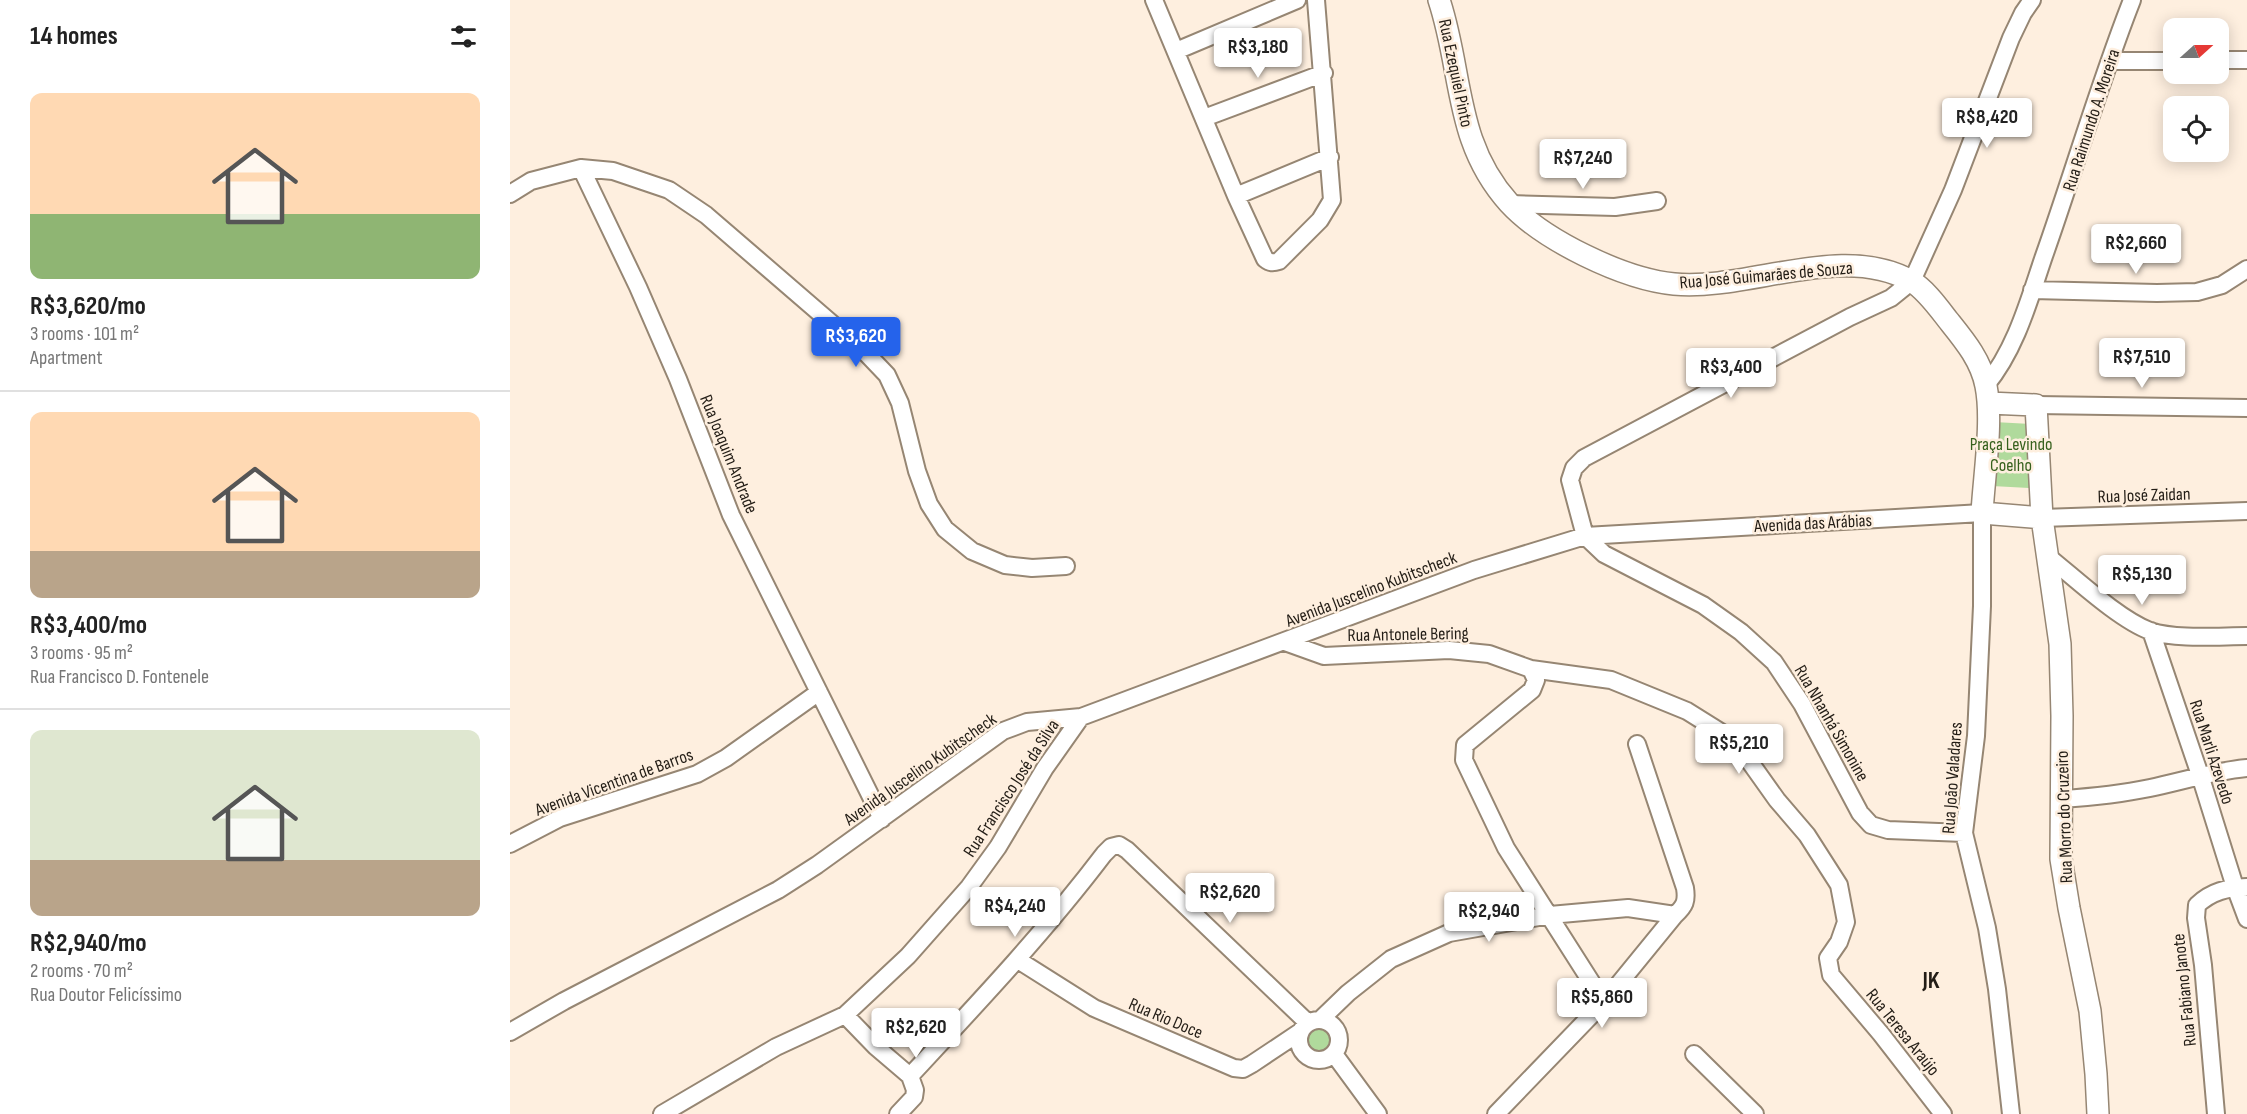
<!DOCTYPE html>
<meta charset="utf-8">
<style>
body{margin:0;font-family:"Sofia Sans Condensed",sans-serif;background:#f6f6f6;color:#222;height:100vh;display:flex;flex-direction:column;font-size:22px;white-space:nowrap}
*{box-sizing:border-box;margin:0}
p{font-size:20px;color:#767676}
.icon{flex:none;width:33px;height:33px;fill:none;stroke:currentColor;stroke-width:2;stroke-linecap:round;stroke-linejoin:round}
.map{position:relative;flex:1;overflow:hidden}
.side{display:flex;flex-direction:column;background:#fff;width:510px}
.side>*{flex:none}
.needle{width:39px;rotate:69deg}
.buttons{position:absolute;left:1653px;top:18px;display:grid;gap:12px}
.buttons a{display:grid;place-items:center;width:66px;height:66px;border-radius:12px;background:#fff;box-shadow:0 3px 15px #0003;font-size:30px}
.price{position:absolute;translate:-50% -51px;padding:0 14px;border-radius:6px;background:#fff;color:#222;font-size:20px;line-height:39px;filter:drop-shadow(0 2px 3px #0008)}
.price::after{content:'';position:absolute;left:50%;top:36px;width:18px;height:14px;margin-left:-9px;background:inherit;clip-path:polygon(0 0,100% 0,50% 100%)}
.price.current{background:#2563eb;color:#fff}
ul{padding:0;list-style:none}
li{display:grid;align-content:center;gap:12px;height:318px;padding:0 30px}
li+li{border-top:2px solid #e0e0e0}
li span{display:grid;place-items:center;height:186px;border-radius:12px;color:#555}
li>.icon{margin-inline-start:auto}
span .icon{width:108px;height:108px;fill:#fffc;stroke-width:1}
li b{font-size:26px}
h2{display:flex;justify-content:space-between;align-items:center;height:72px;padding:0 30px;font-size:26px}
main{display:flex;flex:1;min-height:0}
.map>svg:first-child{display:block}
.green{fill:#b0da9c}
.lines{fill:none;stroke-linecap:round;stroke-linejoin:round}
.minor-casing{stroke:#968673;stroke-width:20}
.tertiary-casing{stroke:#968673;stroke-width:24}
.minor{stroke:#fff;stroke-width:16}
.tertiary{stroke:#fff;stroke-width:21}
.labels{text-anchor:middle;stroke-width:5;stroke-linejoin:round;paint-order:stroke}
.street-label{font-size:18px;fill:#231d16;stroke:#feefdf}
.park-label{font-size:18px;fill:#37611d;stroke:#feefdf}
.district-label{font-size:24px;font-weight:bold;fill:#231d16;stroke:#feefdf}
</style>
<main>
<section class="side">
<h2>14 homes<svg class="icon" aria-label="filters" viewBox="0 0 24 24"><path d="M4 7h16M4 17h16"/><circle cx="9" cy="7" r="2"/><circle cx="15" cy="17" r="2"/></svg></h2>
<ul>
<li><span style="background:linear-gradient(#ffd9b3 65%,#8fb573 0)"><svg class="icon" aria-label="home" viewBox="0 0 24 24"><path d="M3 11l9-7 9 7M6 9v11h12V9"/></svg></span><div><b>R$3,620/mo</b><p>3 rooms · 101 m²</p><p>Apartment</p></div></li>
<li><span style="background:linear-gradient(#ffd9b3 75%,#b9a48a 0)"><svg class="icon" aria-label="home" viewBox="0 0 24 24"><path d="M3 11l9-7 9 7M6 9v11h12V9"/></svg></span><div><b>R$3,400/mo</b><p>3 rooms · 95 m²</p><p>Rua Francisco D. Fontenele</p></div></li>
<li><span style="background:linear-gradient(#dfe7d0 70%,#b9a48a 0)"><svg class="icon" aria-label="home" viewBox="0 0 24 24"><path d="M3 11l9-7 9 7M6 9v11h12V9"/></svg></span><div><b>R$2,940/mo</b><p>2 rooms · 70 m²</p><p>Rua Doutor Felicíssimo</p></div></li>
</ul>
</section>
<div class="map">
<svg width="1737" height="1114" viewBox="0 0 1737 1114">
<rect width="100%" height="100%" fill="#feefdf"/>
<path class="green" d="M1484 422 1521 424 1519 488 1482 486Z
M812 1023 822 1030 825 1048 820 1055C798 1062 786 1048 796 1028Z"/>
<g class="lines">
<defs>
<path id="minor" d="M644 0 726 196 755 259C760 263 763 263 769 261L810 220 822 200 806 0
M666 51 787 0
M1708 60H1737
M1600 61H1664
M694 118 814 73
M71 168 128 287 168 379 221 515 372 819
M0 194 21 181 71 168 103 171 159 190 196 215 356 353 377 375 390 403 407 471 419 504 435 529 462 551 495 565 522 568 556 566
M726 196 820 157
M1000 204 1105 207 1147 201
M1522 290 1647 293 1687 292 1712 285 1737 269
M1476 385C1506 349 1519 300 1534 256 1564 171 1589 84 1622 0
M1526 405 1737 408
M1532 518 1737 511
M1536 555C1564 577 1608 619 1640 631 1667 640 1709 636 1737 636
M1641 631 1690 775 1725 887 1737 919
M775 642 814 656 939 650 979 654 1021 669 1101 680 1177 711 1225 741 1267 800 1297 835 1329 885 1336 922 1329 942 1318 958 1321 975 1371 1034 1433 1114
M1021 669 1026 680 1022 690 955 745 954 760 996 848 1094 1002
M1552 799C1582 797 1611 794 1640 788 1673 781 1704 771 1737 768
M1454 833 1378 830 1361 825 1350 813 1292 704 1264 662 1231 632 1193 605 1094 554 1075 536 1060 480 1064 468 1074 458 1340 317 1381 298 1402 281 1443 190 1501 38 1513 13 1522 0
M0 844 50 818 187 774 216 758 309 692
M508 960 584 1008 724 1068 733 1069 742 1064 790 1032
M335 1015 366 1047 400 1076 405 1090 404 1097 388 1114
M810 1020 838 993 881 959 939 933 1040 915 1118 908 1165 915
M789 1040a20 20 0 1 1 40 0a20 20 0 1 1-40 0Z
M0 1032 54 1001 268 890 307 865 493 731 517 722 571 717 964 570 1075 536 1472 513V606L1466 736 1454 833 1477 928 1487 989 1501 1114
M824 1054 868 1114
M1184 1054 1245 1114
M400 1076C467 1004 534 933 594 854L601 847 609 845 617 850 798 1023
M152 1114 266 1047 335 1015 398 956 459 887 488 847 535 768 571 717
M986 1114 1094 1002 1165 915C1175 906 1177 901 1175 888L1127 744
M1706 1114 1693 965 1686 918 1687 905C1702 891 1717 888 1737 887"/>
<path id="tertiary" d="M929 0C953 72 944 142 999 203 1033 240 1113 279 1164 284 1238 291 1332 242 1401 281 1415 289 1428 307 1438 320 1454 340 1471 360 1476 386 1483 421 1474 476 1472 513L1532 518
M1479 403 1526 405 1532 518 1550 644 1552 716 1551 859 1559 908 1580 1011 1586 1074 1588 1114"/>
</defs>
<use href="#minor" class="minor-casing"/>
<use href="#tertiary" class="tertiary-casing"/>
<use href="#minor" class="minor"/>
<use href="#tertiary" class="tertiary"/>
</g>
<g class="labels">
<g class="street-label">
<text transform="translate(946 73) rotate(78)" y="6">Rua Ezequiel Pinto</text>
<text transform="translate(1581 120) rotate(-72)" y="6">Rua Raimundo A. Moreira</text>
<text transform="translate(1256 275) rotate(-5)" y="6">Rua José Guimarães de Souza</text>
<text transform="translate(219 454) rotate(68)" y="6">Rua Joaquim Andrade</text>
<text transform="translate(1634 495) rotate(-2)" y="6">Rua José Zaidan</text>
<text transform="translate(1303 523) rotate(-3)" y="6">Avenida das Arábias</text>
<text transform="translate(861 589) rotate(-21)" y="6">Avenida Juscelino Kubitscheck</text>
<text transform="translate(898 634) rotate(-1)" y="6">Rua Antonele Bering</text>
<text transform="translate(1322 723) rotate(60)" y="6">Rua Nhanhá Simonine</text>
<text transform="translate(1702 752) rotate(72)" y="6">Rua Marli Azevedo</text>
<text transform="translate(410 769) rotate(-35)" y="6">Avenida Juscelino Kubitscheck</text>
<text transform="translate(1442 778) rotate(-86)" y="6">Rua João Valadares</text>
<text transform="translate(104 782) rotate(-20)" y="6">Avenida Vicentina de Barros</text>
<text transform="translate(501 788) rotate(-57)" y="6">Rua Francisco José da Silva</text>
<text transform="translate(1554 817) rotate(-92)" y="6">Rua Morro do Cruzeiro</text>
<text transform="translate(1674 990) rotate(-96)" y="6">Rua Fabiano Janote</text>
<text transform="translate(656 1018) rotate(23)" y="6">Rua Rio Doce</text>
<text transform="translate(1393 1032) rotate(51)" y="6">Rua Teresa Araújo</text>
</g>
<g class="park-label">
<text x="1501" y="450">Praça Levindo<tspan x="1501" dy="21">Coelho</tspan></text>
</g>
<g class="district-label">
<text x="1421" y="988">JK</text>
</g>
</g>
</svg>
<div class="buttons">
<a><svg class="needle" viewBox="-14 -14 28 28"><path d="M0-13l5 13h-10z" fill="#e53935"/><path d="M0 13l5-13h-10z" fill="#767676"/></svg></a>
<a><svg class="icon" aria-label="locate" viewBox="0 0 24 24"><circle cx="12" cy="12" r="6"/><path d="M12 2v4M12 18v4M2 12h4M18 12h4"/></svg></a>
</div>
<b class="price" style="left:748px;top:79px">R$3,180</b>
<b class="price" style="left:1477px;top:149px">R$8,420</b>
<b class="price" style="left:1073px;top:190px">R$7,240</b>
<b class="price" style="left:1626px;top:275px">R$2,660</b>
<b class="price current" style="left:346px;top:368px">R$3,620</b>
<b class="price" style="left:1632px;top:389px">R$7,510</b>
<b class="price" style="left:1221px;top:399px">R$3,400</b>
<b class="price" style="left:1632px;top:606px">R$5,130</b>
<b class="price" style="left:1229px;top:775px">R$5,210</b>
<b class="price" style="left:720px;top:924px">R$2,620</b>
<b class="price" style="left:505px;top:938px">R$4,240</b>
<b class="price" style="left:979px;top:943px">R$2,940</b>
<b class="price" style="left:1092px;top:1029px">R$5,860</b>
<b class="price" style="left:406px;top:1059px">R$2,620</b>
</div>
</main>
